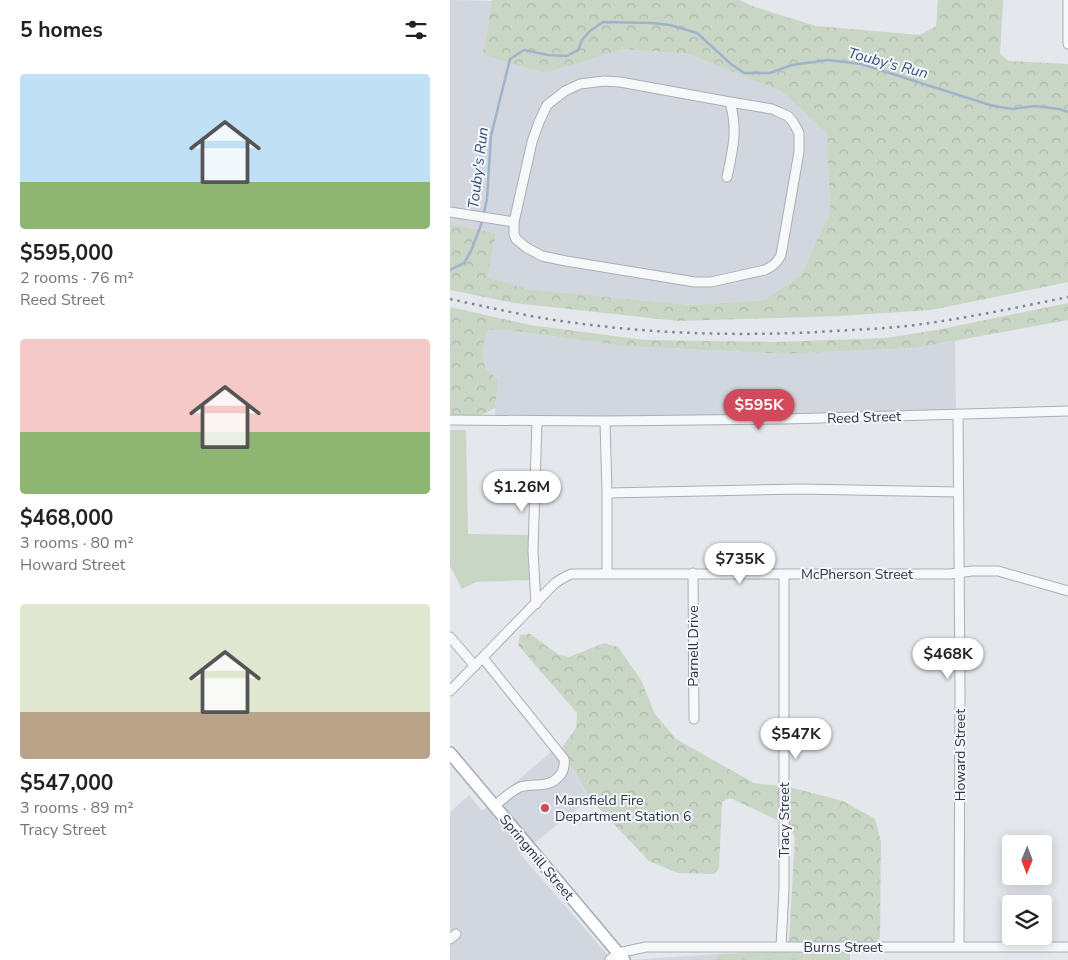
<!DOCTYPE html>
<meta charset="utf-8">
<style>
body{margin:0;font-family:"Nunito Sans",sans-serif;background:#f6f6f6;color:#202124;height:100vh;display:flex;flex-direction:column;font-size:19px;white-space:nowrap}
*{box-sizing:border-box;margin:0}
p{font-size:16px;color:#757577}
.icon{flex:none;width:28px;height:28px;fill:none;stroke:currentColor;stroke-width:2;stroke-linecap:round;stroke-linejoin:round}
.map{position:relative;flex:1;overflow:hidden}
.panel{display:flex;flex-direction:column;background:#fff;width:450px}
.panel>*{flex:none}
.needle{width:32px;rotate:181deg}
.fabs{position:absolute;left:552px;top:835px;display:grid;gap:10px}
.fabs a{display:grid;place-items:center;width:50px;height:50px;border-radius:5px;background:#fff;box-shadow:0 2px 12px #0003;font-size:25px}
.price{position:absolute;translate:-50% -42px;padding:0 11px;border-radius:18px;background:#fff;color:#222;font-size:16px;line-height:32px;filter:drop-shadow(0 1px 2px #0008)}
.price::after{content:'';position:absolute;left:50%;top:30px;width:15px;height:11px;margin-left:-8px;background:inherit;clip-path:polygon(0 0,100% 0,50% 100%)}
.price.selected{background:#d1495b;color:#fff}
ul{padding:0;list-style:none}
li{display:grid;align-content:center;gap:10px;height:265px;padding:0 20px}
li span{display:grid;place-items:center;height:155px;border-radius:5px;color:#555}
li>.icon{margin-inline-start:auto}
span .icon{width:90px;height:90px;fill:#fffc;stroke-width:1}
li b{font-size:21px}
h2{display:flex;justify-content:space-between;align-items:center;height:60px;padding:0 20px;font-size:21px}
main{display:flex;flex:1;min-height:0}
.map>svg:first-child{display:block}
.built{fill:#d2d6de}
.grass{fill:#c9d6c5}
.forest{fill:url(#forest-crowns)}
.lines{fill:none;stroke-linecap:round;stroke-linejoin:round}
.stream{stroke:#9fb4cc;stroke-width:2.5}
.minor-casing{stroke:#a9aeb7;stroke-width:11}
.major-casing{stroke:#a3abb8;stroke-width:14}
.minor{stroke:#f7f8fa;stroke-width:9}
.major{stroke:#fff;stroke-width:11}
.rail{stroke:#7d8696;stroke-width:2.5;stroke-dasharray:2.5 5;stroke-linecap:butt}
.poi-dot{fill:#d1495b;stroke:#f4f6f9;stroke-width:2}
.labels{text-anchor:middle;stroke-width:4;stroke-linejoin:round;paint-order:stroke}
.street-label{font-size:14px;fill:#2b3445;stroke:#f4f6f9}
.poi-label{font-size:14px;fill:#2b3445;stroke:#f4f6f9;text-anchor:start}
.water-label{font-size:15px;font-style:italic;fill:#34527a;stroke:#f4f6f9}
</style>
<main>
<section class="panel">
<h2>5 homes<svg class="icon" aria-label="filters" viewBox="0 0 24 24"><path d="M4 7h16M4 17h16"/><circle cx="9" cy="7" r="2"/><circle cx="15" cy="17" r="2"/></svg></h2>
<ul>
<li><span style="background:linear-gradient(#bfe0f5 70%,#8fb573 0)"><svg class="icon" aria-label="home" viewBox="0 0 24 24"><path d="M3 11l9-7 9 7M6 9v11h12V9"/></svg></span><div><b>$595,000</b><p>2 rooms · 76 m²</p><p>Reed Street</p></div></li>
<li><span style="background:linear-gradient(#f6c9c9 60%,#8fb573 0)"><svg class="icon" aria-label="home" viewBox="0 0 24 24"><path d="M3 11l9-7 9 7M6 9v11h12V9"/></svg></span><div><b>$468,000</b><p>3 rooms · 80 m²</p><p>Howard Street</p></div></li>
<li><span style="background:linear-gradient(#dfe7d0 70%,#b9a48a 0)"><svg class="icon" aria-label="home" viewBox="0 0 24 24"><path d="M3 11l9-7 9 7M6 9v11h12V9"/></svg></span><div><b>$547,000</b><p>3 rooms · 89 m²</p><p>Tracy Street</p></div></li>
</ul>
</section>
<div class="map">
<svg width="618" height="960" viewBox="0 0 618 960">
<defs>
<pattern id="forest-crowns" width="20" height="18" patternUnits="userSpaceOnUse" patternTransform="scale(1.25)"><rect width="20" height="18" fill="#c9d6c5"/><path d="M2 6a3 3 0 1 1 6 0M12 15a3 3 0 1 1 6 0" fill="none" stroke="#adb8ab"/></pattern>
</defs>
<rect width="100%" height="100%" fill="#e4e7ec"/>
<path class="built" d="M0 0 42 1 33 55 95 72 173 49 239 54 331 91 377 133 380 212 351 275 314 300 241 305 77 289 38 278 46 233 0 224Z
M49 329 175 346 332 354 465 348 505 341 506 411 45 423V408L48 380 35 367 32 352 37 331Z
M108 746 140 799 70 854 162 960H0V812L19 795 32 811Z
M268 954 265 960H178Z"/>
<path class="grass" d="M0 430H16L18 534 78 535 79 580 26 582 12 589 0 566Z
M348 951H400V960H358Z"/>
<path class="forest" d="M42 0H290L302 6 366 26 470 35 486 26 488 0H553L550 54 559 61 618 64V282L481 310 390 316 228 321 64 303 0 290V224L46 233 38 277 77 289 241 305 314 300 351 275 380 212 377 133 331 91 239 54 173 49 95 73 33 55Z
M618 303V320L465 348 332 354 175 346 49 329 37 331 32 352 35 367 48 380 45 408 31 415 0 416V307L80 325 195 340 326 342 436 338 487 330Z
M80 634 109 655 119 657 154 643 168 647 191 680 205 714 226 739 304 783 339 787 393 801 425 819 431 842 430 938 425 942H339L345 838 340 826 280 798 272 802 269 868 264 874 228 873 199 861 141 800 116 758 113 746 126 728 127 713 68 645 70 635Z
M348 951 358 960H265L268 954Z"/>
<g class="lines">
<path class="stream" d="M0 270 14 263 21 251 31 225 37 199 41 136 60 59 74 50 98 55 117 56 128 50 132 40 140 31 153 22 202 23 220 25 247 33 281 64 294 73H320L342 65 378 60 411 64 543 106 563 109 585 106 609 109 618 112"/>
<defs>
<path id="minor" d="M618 0V44
M277 177C283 149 288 130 280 102L170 82 154 81 130 84 115 91 97 105 89 122 82 142 64 222V234L66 239 77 248 92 256 116 261 245 282H261L315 270C323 266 327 263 331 255L349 152V133L343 122 338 116 331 113 322 109 280 102
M0 212 64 222
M508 414 510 690 509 947
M0 420 155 421 335 419 618 411
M155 421 157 493V573
M157 493 350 489 508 492
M243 573 244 719
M86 604 83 551 87 421
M0 637 25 666
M33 658 114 759C115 765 114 769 111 774 99 790 86 782 70 787 61 791 52 800 44 806
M0 691 105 583 113 578 121 574H500L522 571H548L618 591
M0 939 6 934
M331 947 334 889V574
M160 960 168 953 196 947H618"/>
<path id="major" d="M0 753 174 960"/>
</defs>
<use href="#minor" class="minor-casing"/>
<use href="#major" class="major-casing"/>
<use href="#minor" class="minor"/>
<use href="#major" class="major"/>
<path class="rail" d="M0 299C42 308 84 318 126 323 206 334 287 336 368 332 398 330 428 329 458 326 512 319 565 308 618 297"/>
</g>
<circle class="poi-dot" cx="95" cy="808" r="5"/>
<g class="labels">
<g class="street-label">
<text transform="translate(414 417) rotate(-2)" y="5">Reed Street</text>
<text x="407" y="579">McPherson Street</text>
<text transform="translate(243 646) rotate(-90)" y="5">Parnell Drive</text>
<text transform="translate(510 755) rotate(-90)" y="5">Howard Street</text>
<text transform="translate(334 820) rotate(-90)" y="5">Tracy Street</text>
<text transform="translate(87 857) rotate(50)" y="5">Springmill Street</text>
<text x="393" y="952">Burns Street</text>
</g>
<g class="poi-label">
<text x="105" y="805">Mansfield Fire<tspan x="105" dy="16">Department Station 6</tspan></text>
</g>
<g class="water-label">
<text transform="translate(438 63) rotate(15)" y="5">Touby's Run</text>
<text transform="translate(28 168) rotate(-83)" y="5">Touby's Run</text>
</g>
</g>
</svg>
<div class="fabs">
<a><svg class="needle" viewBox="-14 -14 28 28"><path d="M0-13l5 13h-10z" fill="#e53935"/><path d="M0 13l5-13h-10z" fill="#757577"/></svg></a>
<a><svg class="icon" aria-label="layers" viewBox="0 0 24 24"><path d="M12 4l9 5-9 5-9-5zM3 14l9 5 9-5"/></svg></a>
</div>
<b class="price selected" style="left:309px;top:431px">$595K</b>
<b class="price" style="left:72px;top:513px">$1.26M</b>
<b class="price" style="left:290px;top:585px">$735K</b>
<b class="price" style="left:498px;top:680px">$468K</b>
<b class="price" style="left:346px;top:760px">$547K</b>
</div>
</main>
